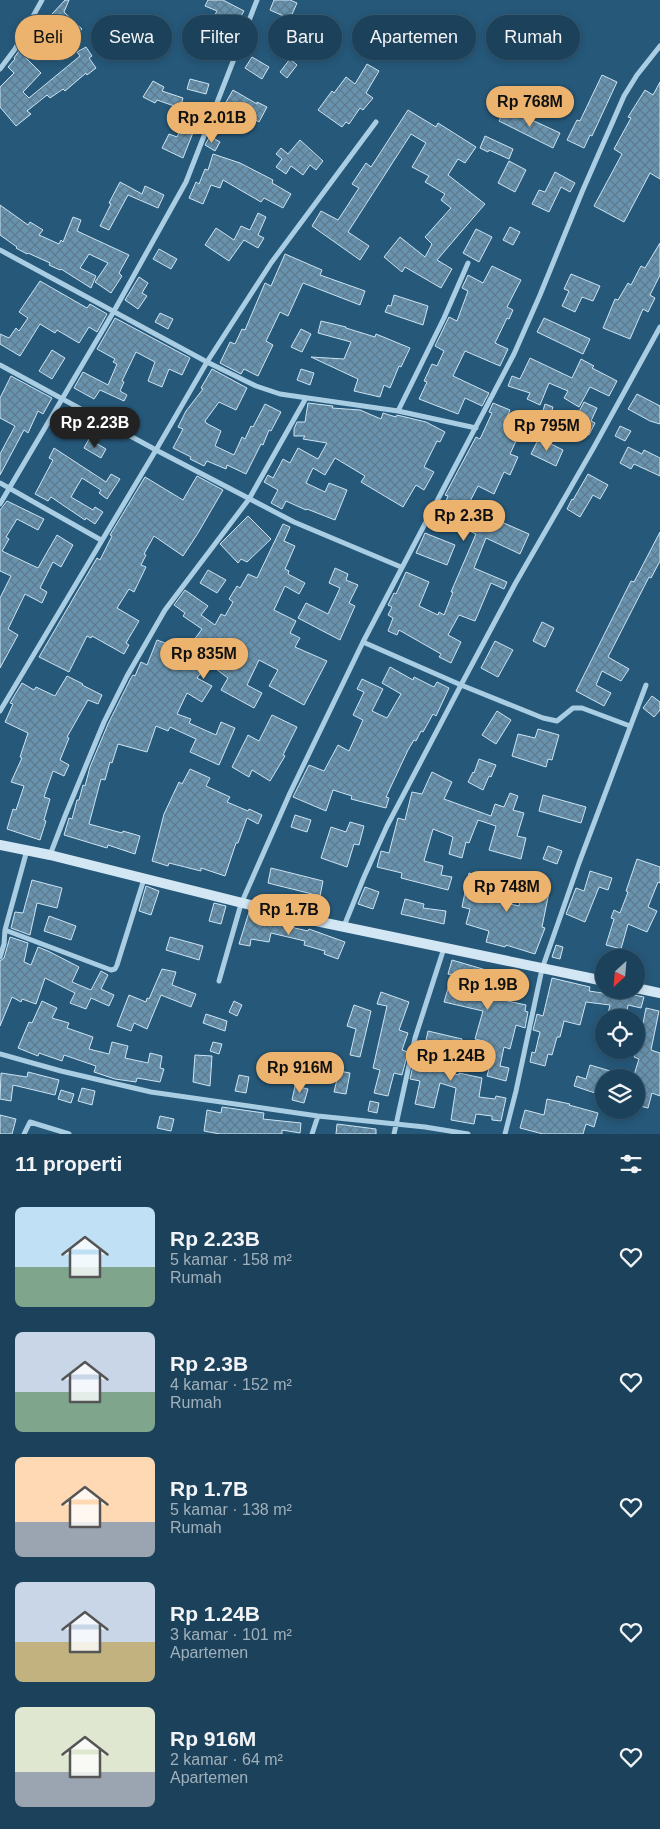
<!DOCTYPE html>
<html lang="id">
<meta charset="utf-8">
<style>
body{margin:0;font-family:Arial,sans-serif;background:#254961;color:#f1f3f6;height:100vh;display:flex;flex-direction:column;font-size:19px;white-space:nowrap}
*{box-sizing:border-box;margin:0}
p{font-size:16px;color:#a0b0bb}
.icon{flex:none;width:28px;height:28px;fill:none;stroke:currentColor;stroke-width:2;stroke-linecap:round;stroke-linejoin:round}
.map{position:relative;height:1134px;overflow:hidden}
.sheet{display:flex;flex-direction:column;background:#1c425b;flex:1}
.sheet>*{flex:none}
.guide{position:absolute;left:15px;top:15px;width:630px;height:45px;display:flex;gap:10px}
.needle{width:32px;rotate:206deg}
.fabs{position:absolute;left:595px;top:949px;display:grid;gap:10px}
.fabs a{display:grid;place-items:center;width:50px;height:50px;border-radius:50%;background:#1c425b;box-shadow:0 2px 8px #0003,0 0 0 1px #3a5b71;font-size:25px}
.price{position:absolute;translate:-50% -42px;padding:0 11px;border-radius:18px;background:#ecb36f;color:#111;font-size:16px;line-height:32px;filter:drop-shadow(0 1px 2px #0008)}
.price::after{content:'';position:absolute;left:50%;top:30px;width:15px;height:11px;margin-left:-8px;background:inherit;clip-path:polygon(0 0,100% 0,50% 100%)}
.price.on{background:#222;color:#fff}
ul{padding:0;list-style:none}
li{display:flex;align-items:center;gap:15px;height:125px;padding:0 15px}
li span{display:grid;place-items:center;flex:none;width:140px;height:100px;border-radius:8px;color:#555}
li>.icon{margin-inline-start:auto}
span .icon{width:60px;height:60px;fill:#fffc;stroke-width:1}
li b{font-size:21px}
h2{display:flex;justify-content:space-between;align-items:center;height:60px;padding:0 15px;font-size:21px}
.pill{padding:0 18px;border-radius:22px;background:#1c425b;box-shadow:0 2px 8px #0003,0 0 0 1px #3a5b71;font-size:18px;line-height:45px}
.pill.on{background:#ecb36f;color:#111}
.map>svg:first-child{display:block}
.building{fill:url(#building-cross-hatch);stroke:#cce4f3}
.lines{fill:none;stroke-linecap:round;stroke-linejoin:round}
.street{stroke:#a9cde3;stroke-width:5}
.secondary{stroke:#d2e6f4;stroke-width:10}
</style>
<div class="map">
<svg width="660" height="1134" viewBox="0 0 660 1134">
<defs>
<pattern id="building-cross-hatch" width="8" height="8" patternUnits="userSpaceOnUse" patternTransform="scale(1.25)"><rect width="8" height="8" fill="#6793af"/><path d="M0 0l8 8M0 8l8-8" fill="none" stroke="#5e7a8c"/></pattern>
</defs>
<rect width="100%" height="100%" fill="#265879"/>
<path class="building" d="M65 0H69L64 12 82 29 63 50 39 28Z
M208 0H223L244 11 228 38 208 28 217 11 205 6Z
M274 0H290L297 3 290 19 270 10Z
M86 47 92 56 89 58 96 68 87 75 86 73 65 91 63 89 50 98 47 95 27 111 31 114 16 126 0 107V87L14 73 8 67 15 59 14 58 19 51 41 73 23 92 29 98 80 56 77 52Z
M252 57 269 67 262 79 245 68Z
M290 59 297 65 287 78 280 72Z
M367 64 379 71 366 93 373 98 363 110 360 108 349 124 346 122 342 127 318 110 332 91 334 93 346 77 355 84Z
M602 75 617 82 592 136 590 135 584 148 567 140 577 120 580 121Z
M190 79 209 84 206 94 187 89Z
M153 81 164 87 162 91 183 98 180 108 157 100 155 103 143 97Z
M660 82V179L650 173 624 222 594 206 622 154 614 149 631 118 628 117 645 90 653 95Z
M233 90 257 104V102L267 107 259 122 226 102Z
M506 108 560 133 553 148 499 121Z
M408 110 436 127 438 123 476 147 465 163 458 159 448 175 485 204 437 260 452 269 441 288 405 267 402 272 384 257 400 237 425 257 432 244 425 237 451 208 441 200 445 194 425 182 429 176 412 167 426 143 411 134 348 232 369 246 360 260 312 226 321 211 338 220 359 188 352 184 366 163 371 167Z
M185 120 196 125 183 158 162 148 169 134 177 137Z
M210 136 220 142 215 151 205 145Z
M485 136 513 149 509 159 489 150 488 152 480 148Z
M300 140 323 161 316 170 310 165 303 175 291 166 286 174 276 167 282 159 276 154 281 148 288 154Z
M213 154 240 163 273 180 272 183 291 194 283 208 264 198 261 202 223 180 220 188 211 185 203 204 189 198 196 182 199 184 205 169 208 170Z
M509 161 526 170 515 192 498 183Z
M555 172 575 183 570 192 561 187 549 212 532 204 539 190 545 192Z
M120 182 142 194 145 186 164 195 158 208 128 195 109 230 100 226 111 204 109 203Z
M0 205 28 225 30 222 43 230 39 235 59 244 61 240 63 242 73 217 81 220 77 231 129 255 119 273 122 276 111 293 95 282 108 263 89 254 80 268 96 276 91 288 61 269 60 270 49 265 50 263 28 253 27 254 16 248 17 247 0 235Z
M258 213 266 217 258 235 264 238 258 248 244 240 229 261 205 245 216 228 234 240 241 226 250 230Z
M510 227 520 232 513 245 503 240Z
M476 229 492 237 479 262 463 253Z
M660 243V275L650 295 655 298 648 312 643 309 630 339 603 328 615 299 618 300 628 283 631 285 641 266 645 268Z
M159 249 177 259 171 269 153 259Z
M285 254 322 270 320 275 365 291 360 305 303 283 288 316 280 312 266 341 273 345 258 376 244 369 241 374 220 363 230 342 235 344 242 329 245 330 265 283 271 286Z
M492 266 521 280 507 307 513 310 509 319 507 318 495 343 508 349 500 366 465 351 453 376 489 393 482 406 465 398 458 414 419 399 427 382 424 381 432 364 437 366 444 351 435 346 449 317 457 321 468 291 462 288 468 275 483 283Z
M571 274 600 286 593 301 582 297 575 312 562 306 569 291 564 289Z
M139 277 148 283 142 293 147 296 138 309 125 300Z
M40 281 87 308 90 304 107 314 97 332 89 327 79 343 57 330 55 333 40 324 20 356 0 344V334L9 338 16 328 19 331 28 318 19 312Z
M394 295 428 306 423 325 385 312 388 305 391 306Z
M160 313 173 319 168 329 155 322Z
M115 318 190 358 182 375 169 369 162 387 148 381 155 362 136 352 122 381 124 382 120 391 127 395 124 401 100 390 94 399 74 388 83 372 108 385 117 364 113 362 115 359 97 349Z
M544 318 590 339 583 354 537 332Z
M321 321 346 327V328L375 337 376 334 410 348 401 367 399 366 390 388 384 385 380 397 354 391 358 379 311 357 344 359 351 342 318 333Z
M301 329 311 334 302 352 291 347Z
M52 350 65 358 52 379 39 371Z
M530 358 572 378 581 359 594 366 592 368 617 381 609 396 590 387 579 407 564 398 568 391 549 383 540 405 527 399 530 393 508 386 512 376 520 379Z
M212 369 247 388 236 410 219 402 205 421 206 423 221 431 215 446 234 455 242 437 245 439 251 426 253 427 265 404 281 412 271 431 269 430 263 445 261 444 246 474 227 465 226 469 207 461 204 466 190 459 191 457 173 448 183 429 178 427 186 411 203 389 201 388Z
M301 369 314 373 310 385 297 380Z
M11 376 52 398 43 414 38 411 28 433 24 430 0 475V454L15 426 0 418V398Z
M637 394 660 406V424L650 421 628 409Z
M584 402 597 408 591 421 595 423 589 435 574 428 581 413 579 412Z
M308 403 333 406 332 408 360 410 381 419 383 413 396 417 397 415 426 422 445 432 440 442 437 441 424 467 434 472 424 490 416 485 403 507 361 482 365 476 335 458 325 475 313 468 306 483 325 492 329 483 347 490 335 520 307 509 306 510 286 501 282 509 271 503 278 490 264 482 268 475 273 478 283 459 290 463 298 448 318 459 327 443 303 439 305 436H294V429L297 422H305Z
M493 403 510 410 505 423 521 430 510 454 518 457 510 475 504 472 494 494 478 486 467 507 529 534 520 554 486 538 474 568 507 582 504 589 491 583 475 621 459 615 448 635 461 642 451 663 439 657 441 654 399 630 397 635 388 631 393 618 388 615 392 607 388 605 394 593 396 594 406 572 429 582 419 606 438 615 439 612 444 615 453 592H451L476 534 439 517 448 496 445 495 476 437 480 439 492 413 489 412Z
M545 404 553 407 550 416 542 414Z
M620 426 631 431 625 441 615 436Z
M539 438 563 450 556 466 531 454Z
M89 439 106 449 101 458 84 448Z
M628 447 642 454 644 450 660 458V476L634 464 631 469 620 463Z
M54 448 106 482 111 474 120 479 107 499 99 493 101 490 82 478 71 497 93 510 95 507 103 512 95 524 86 518 85 520 51 497 48 501 35 494 53 460 49 458Z
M588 474 608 485 600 499 593 495 580 517 567 509 572 499 573 500Z
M197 476 223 490 198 533 183 556 154 536 144 554 146 555 141 565 146 567 134 592 129 589 117 608 139 621 126 643 129 645 124 654 92 636 91 638 87 636 69 672 39 657 97 558 100 560 112 536 110 535 145 477 183 500Z
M7 501 44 519 38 530 17 519 6 537 9 539 2 551 38 568 57 535 73 545 61 567 53 562 40 588 47 592 42 603 25 594 8 629 18 635 0 668V598L11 576 0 571V510Z
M248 516 271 539 247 562 241 559 238 563 220 544Z
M283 524 290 527 284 541 295 546 285 569 289 571 288 574 305 583 299 594 285 586 274 610 296 621 290 633 300 638 295 647 327 661 304 705 269 686 278 670 259 660 247 685 262 693 254 708 221 690 228 678 208 663 197 678 212 686 202 702 187 693 177 714 191 719 189 723 216 735 221 722 235 728 219 765 190 752 196 739 170 727 168 731 156 726 147 752 118 744 112 763 110 762 105 780 101 779 89 824 122 833 123 831 140 836 135 854 108 845 107 848 64 835 69 818 72 819 77 800H79L83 785 85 786 90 767 108 724 131 678 133 675 135 676 141 662 147 665 157 640 186 651 202 629 183 616 185 613 174 605 185 590 208 606 201 615 215 625 221 614 225 616 233 602 229 599 237 586 240 588 248 574 257 578Z
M660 532V561L651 578 649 577 608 657 629 669 621 681 602 671 596 685 611 693 604 706 576 691 631 581 634 582Z
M425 533 455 545 447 565 416 553Z
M335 568 348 574 346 580 358 585 349 603 355 606 340 640 298 618 306 603 328 614 340 588 329 583Z
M208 570 226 580 217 593 200 583Z
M542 622 554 628 545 647 533 641Z
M495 641 513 650 498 677 481 668Z
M390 667 413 680 414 677 434 687 437 682 449 688 436 716 433 714 423 732 421 731 416 741 414 740 408 750 386 797 389 798 386 808 351 799 352 796 333 790 326 811 293 797 309 765 324 771 338 745 349 751 363 720 353 715 364 692 357 689 362 679 383 689 372 711 387 718 401 694 382 683Z
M67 676 83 684 82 685 102 695 98 704 88 700 67 737 69 738 60 760 69 765 64 776 53 771 44 797 50 799 44 820 46 821 40 840 7 829 13 809 16 810 24 786 11 782 22 758 20 757 28 733 5 722 13 704 10 703 22 683 34 690 36 687 55 696Z
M652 696 660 702V710L654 717 643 708Z
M497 711 511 720 496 744 482 735Z
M272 715 297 727 283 755 285 756 270 781 252 770 249 777 232 767 248 735 259 741Z
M538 729 559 735 552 760 548 759 546 767 512 756 518 734 535 738Z
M479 759 496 765 491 777 489 776 483 790 468 782 473 772 474 773Z
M190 769 210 778 206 786 230 797 227 802 248 811 249 809 262 815 258 824 247 818 238 843H236L225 876 201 868V871L169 863 168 866 152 861 164 814 179 782 182 784Z
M432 772 452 782 444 799 491 816 495 804 504 807 510 793 518 796 513 810 524 813 517 836 526 838 521 859 489 850 496 826 478 820 469 843 466 842 462 858 449 854 453 837 433 829 424 861 443 866 441 875 452 877 448 890 401 878 402 873 377 867 381 851 389 853 398 818 405 820 412 792 422 794Z
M543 795 586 807 581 823 539 811Z
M295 815 311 820 307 832 291 827Z
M350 822 364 826 359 845 354 844 347 867 321 858 331 827 346 832Z
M548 846 562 851 557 864 543 859Z
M637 859 660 867V883L658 882 648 907 657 911 647 932 628 924 621 949 606 945 614 919 611 918 614 910 620 913 628 892 626 891Z
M271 868 323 881 320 896 268 883Z
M590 871 612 878 608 890 599 887 585 922 566 914 576 888 584 891Z
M469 873 506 883 501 902 519 906 524 882 550 887 542 927 545 928 535 954 506 945 505 947 486 942 489 931 466 924 470 909 462 907Z
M32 880 62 888 57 908 37 903 30 935 11 928 15 912 23 913Z
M146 886 159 891 151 915 139 911Z
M365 887 379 892 373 909 358 904Z
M405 899 424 904 423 908 446 911 444 924 401 914Z
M214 903 226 906 221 924 209 921Z
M249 912 258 914 256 919 308 931 309 929 345 942 338 959 324 954 325 951 304 945 305 941 271 933 269 942 251 939 250 946 239 944Z
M49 916 76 926 71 940 44 931Z
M10 937 28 943 24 962 31 965 38 947 48 951 79 967 72 982 91 990 101 971 108 975 101 989 114 995 109 1006 91 998 86 1009 70 1003 75 993 45 978 36 1004 22 999 21 1002 12 997 0 1026V961L4 958Z
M170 937 203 946 199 960 166 950Z
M556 945 563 947 560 959 552 957Z
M452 960 510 977 503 1000 526 1005 525 1011 528 1012 525 1028 516 1025 510 1049 504 1047 500 1066 509 1068 506 1081 487 1076 491 1061 481 1059 484 1041 475 1039 483 1011 444 1002 452 975 448 974Z
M162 969 176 972 172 985 196 994 191 1007 161 995 147 1029 134 1023 131 1031 117 1026 129 995 146 1002 147 998 149 999Z
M552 978 590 987 589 991 623 996 625 990H629L634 995 644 997 641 1008 628 1005 627 1011 623 1010 621 1018H607L610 1005 586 1002 580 1025 564 1021 560 1037H557L552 1055 548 1054 545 1066 530 1062 532 1052 535 1053 540 1032 533 1030 537 1014 543 1016Z
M381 992 409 1002 399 1030 408 1033 402 1050 408 1052 402 1075 394 1073 388 1096 374 1093 380 1070 373 1068 387 1006 377 1004Z
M42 1001 57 1008 52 1018 69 1023 67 1028 93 1037 89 1049 109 1054 112 1042 128 1046 125 1058 148 1063 150 1053 162 1056 160 1068 164 1069 160 1082 137 1078 136 1082 115 1079 94 1072 96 1066 64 1055 62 1061 39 1053 38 1056 18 1048 29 1022 32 1023Z
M234 1001 242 1005 237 1016 229 1012Z
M354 1005 371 1011 360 1057 350 1055 356 1029 347 1026Z
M646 1008 659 1011 651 1050 660 1053V1096L652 1093 648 1108 636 1105V1078H633L639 1059 634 1057 639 1044Z
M206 1014 227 1021 225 1031 203 1023Z
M428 1031 462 1039 458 1056 447 1054 444 1072 459 1075V1073L482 1078 479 1097 495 1099 496 1096 506 1098 501 1121 492 1120V1116L476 1114 474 1124 451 1120 456 1088 440 1083 434 1108 415 1104 420 1081 410 1079 416 1053 423 1055Z
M213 1042 222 1044 219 1054 210 1051Z
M195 1055 212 1056 210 1086 193 1082Z
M590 1065 624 1075V1078H604V1083L601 1082 598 1094 574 1086 577 1076 586 1079Z
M339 1071 350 1073 346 1094 334 1092Z
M28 1072 59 1080 55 1095 13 1085 11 1101 0 1099 1 1073 27 1077Z
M239 1075 249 1077 246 1093 235 1091Z
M295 1086 308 1089 304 1103 292 1100Z
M82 1088 95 1091 92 1105 78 1101Z
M61 1090 74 1094 71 1103 58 1099Z
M547 1099 570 1104 569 1105 598 1113 594 1127 586 1124 583 1134H543L520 1128 525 1110 544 1115Z
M370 1101 379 1103 377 1113 368 1111Z
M222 1107 264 1113 263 1119 301 1123 300 1133 282 1130V1134H220L204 1131 207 1110 221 1113Z
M0 1115 16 1119 12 1134H0Z
M160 1116 174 1119 171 1131 157 1128Z
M337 1124 376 1129V1134H336Z"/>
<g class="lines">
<path class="street" d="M0 69 15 49 42 0
M0 250 207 362 256 386 280 394 398 411 476 428
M0 365 156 450 294 522 401 567
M398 411 444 318 468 263
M0 483 101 540
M0 504 114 311 186 182 257 0
M363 642 461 685 543 718 557 721 573 708H582L630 726
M0 711 156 450 207 362 271 263 376 122
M27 850 5 930 111 970 115 969 117 965 144 879
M50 855 65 816 104 722 127 676 165 610 249 499 306 398
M344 926 364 877 387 826 461 685 515 584 594 447 660 327
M0 957 4 944 5 930
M219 981 241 904 290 793 363 642 514 354 540 295 582 192 624 96 637 75 660 46
M0 1054 61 1071 151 1092 318 1116 425 1127 468 1134
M24 1134 30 1122 69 1134
M312 1134 318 1116
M394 1134 415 1038 444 948
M505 1134 516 1091 542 969 579 863 646 685"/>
<path class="secondary" d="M0 845 50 855 311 920 604 981
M636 988 660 993"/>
</g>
</svg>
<div class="fabs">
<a><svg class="needle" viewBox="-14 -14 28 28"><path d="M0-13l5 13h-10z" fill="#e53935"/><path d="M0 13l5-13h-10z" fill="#a0b0bb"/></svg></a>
<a><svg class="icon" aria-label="locate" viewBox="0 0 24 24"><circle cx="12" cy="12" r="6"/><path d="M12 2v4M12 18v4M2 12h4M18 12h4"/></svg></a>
<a><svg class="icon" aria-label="layers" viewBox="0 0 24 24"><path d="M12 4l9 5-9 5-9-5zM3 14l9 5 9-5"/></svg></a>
</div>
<b class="price" style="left:530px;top:128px">Rp 768M</b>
<b class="price" style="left:212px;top:144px">Rp 2.01B</b>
<b class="price on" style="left:95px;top:449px">Rp 2.23B</b>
<b class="price" style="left:547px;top:452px">Rp 795M</b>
<b class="price" style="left:464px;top:542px">Rp 2.3B</b>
<b class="price" style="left:204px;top:680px">Rp 835M</b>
<b class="price" style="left:507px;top:913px">Rp 748M</b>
<b class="price" style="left:289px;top:936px">Rp 1.7B</b>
<b class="price" style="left:488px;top:1011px">Rp 1.9B</b>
<b class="price" style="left:451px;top:1082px">Rp 1.24B</b>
<b class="price" style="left:300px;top:1094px">Rp 916M</b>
<div class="guide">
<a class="pill on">Beli</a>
<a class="pill">Sewa</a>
<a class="pill">Filter</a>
<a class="pill">Baru</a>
<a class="pill">Apartemen</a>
<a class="pill">Rumah</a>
</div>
</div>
<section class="sheet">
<h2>11 properti<svg class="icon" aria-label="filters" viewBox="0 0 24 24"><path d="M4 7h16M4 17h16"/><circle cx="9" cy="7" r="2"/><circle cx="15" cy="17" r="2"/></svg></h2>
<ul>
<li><span style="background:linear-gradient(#bfe0f5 60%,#7fa58c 0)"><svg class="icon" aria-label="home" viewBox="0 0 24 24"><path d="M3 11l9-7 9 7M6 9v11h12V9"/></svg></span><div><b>Rp 2.23B</b><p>5 kamar · 158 m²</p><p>Rumah</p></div><svg class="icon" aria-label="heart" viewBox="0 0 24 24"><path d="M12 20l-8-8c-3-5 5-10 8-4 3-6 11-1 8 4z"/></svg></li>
<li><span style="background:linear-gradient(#c9d6e8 60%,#7fa58c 0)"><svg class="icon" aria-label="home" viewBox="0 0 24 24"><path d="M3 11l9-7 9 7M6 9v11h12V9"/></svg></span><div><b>Rp 2.3B</b><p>4 kamar · 152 m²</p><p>Rumah</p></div><svg class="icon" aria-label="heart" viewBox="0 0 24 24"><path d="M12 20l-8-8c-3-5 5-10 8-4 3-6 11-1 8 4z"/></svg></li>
<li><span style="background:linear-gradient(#ffd9b3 65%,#9aa5b1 0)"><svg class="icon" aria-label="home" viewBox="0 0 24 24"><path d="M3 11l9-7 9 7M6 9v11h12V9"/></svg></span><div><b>Rp 1.7B</b><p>5 kamar · 138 m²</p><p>Rumah</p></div><svg class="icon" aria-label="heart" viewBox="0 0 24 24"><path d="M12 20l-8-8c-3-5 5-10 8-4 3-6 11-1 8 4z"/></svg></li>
<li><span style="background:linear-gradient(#c9d6e8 60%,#c2b280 0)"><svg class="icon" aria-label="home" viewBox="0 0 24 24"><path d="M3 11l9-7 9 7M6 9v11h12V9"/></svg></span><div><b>Rp 1.24B</b><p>3 kamar · 101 m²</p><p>Apartemen</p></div><svg class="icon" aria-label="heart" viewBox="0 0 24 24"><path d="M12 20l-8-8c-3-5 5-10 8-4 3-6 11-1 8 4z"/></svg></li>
<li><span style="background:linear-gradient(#dfe7d0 65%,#9aa5b1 0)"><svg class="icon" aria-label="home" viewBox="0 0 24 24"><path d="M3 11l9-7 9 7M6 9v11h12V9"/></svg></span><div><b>Rp 916M</b><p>2 kamar · 64 m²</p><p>Apartemen</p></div><svg class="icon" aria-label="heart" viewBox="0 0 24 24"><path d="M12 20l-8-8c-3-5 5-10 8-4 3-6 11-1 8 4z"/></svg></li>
</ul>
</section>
